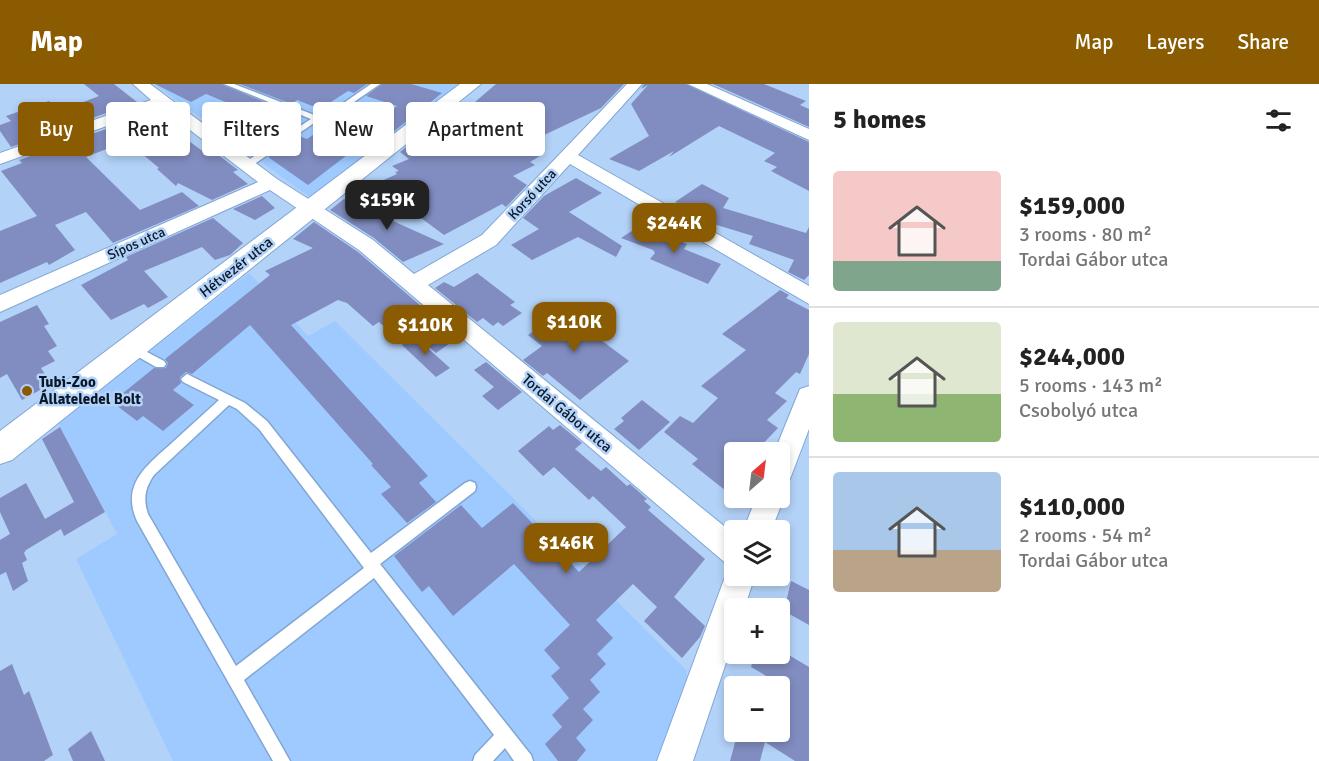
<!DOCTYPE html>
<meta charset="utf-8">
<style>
body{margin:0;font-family:Signika,sans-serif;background:#f2f2f2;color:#222;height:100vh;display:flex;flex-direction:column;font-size:22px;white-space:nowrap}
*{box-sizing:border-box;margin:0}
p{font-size:20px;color:#767676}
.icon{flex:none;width:33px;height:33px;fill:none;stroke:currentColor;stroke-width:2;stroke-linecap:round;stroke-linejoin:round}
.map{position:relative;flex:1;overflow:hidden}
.details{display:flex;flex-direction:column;background:#fff;width:510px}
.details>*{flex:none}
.guide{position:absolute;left:18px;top:18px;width:570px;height:54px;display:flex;gap:12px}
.needle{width:39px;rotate:28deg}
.tools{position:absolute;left:724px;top:358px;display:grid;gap:12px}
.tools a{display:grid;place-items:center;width:66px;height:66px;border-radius:6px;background:#fff;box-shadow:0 3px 9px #0003;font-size:30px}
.price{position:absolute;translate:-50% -51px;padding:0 14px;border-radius:12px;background:#8a5b00;color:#fff;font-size:20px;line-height:39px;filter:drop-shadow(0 2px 3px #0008)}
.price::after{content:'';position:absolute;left:50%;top:36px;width:18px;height:14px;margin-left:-9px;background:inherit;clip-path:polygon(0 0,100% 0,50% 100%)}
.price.selected{background:#222;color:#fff}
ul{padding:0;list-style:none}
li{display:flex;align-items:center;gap:18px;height:150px;padding:0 24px}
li+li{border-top:2px solid #e0e0e0}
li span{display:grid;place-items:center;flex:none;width:168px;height:120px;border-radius:6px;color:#555}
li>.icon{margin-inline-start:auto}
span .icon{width:72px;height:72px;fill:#fffc;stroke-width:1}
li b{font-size:26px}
h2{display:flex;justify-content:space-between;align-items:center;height:72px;padding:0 24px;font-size:26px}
.pill{padding:0 21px;border-radius:6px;background:#fff;box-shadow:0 3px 9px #0003;font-size:21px;line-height:54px}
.pill.selected{background:#8a5b00;color:#fff}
header{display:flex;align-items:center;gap:36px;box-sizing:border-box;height:84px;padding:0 30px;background:#8a5b00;color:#fff}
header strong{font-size:28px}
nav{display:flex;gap:33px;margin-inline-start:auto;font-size:21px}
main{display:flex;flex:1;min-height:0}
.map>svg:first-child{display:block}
.built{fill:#9fcaff}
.building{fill:#818dc0}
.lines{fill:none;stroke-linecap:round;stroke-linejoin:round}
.service-casing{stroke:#81a6d4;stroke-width:3}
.minor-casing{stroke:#81a6d4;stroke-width:2}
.tertiary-casing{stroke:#81a6d4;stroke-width:2}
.service{fill:#fff;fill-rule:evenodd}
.minor{fill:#fff;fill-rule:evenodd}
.tertiary{fill:#fff;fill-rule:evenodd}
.poi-dot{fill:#8a5b00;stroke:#b3d2f8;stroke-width:2}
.labels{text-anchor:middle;stroke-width:5;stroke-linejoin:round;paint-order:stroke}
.far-street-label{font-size:14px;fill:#0a1829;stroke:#b3d2f8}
.street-label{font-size:15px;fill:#0a1829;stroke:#b3d2f8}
.poi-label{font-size:15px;font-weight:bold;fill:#0a1829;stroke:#b3d2f8;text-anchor:start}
</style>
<header>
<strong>Map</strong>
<nav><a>Map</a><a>Layers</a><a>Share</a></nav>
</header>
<main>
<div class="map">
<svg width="809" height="677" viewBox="0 0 809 677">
<rect width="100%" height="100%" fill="#b3d2f8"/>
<path class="built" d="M154 0H460L387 55H379L373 60 376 64 312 112H308Z
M249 189 308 252 335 237 687 587 685 611 662 677H173L76 475 117 450 58 339Z"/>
<path class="building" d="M84 0H114L137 18 11 63 0 47V41L11 37 6 32 49 17 60 27 99 12Z
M155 0H222L282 26 267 35 206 10 191 18Z
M240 0H367L354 9 348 7 320 25 297 16 292 20Z
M382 0H411L442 9 383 56 366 44 397 22 366 12Z
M496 0H624L601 24 540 53 505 41 501 49 540 72 530 78 535 81 513 92 527 101 506 123 502 120 444 151 375 100 397 90 395 88 399 87 392 82 409 75 400 68 436 39 449 46 488 28 475 18Z
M644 0H686L809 58V107L771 87 777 83 764 77 775 69 719 42 669 73 674 67 639 87 609 75 649 52 631 20 648 1 641 5Z
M713 0H764L806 17 800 21 809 25V43Z
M151 29 201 66 207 64 217 70 238 86 233 88 248 100 212 116 178 99 176 102 157 85 159 84 127 57 86 73 140 126 182 108 199 122 113 159 86 128 55 141 75 166 49 181 47 178 0 199V147L37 132 1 87 22 79 19 76Z
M266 40 287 48 250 72 234 60Z
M325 43 364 58 308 101 268 73 299 52 307 55Z
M576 94 602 109 569 128 622 162 616 173 578 153 532 176 511 161 539 145 523 134 544 112Z
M702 100 729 114 723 124 806 149 809 143V191L804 196 788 188 794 176 749 160 753 152 707 138 710 131 675 118Z
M262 112 275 124 255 136 233 125Z
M344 115 444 160 403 178 374 154 330 126Z
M213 134 243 159 230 171 215 176 202 163 144 187 168 213 148 224 144 220 111 236 81 201 128 176 126 173Z
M314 138 358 168 456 252 451 255 453 257 436 269 407 243 394 251 379 238 373 242 347 219 338 216 291 241 428 392 419 399 436 418 407 439 381 410 391 403 371 381 373 380 250 241 192 290 186 288 180 293 181 299 173 306 194 321 163 347 143 332 137 337 112 318 154 284H166L168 279 165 275 270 191 265 187 313 164 293 155Z
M641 141 687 160 684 165 721 180 708 200 650 175 655 169 653 166 621 154Z
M477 189 515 218 510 221 522 229 503 242 498 238 493 242 483 234 477 238 435 204 444 198 454 203Z
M780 206 789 211 786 214 809 226V270L800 290 796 288 775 309 787 317 767 336 778 344 754 369H735V414L692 380 698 375 664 348 680 332 693 339 718 314 701 302 746 266 722 250Z
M37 221 49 240 44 242 57 262 48 267 55 277 41 284 51 300 22 316 7 290 0 294V238Z
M567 224 572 225 598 243 596 244 606 252 601 256 629 277 580 316 547 289 543 292 523 276 542 262 528 251Z
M412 250 450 284 436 293 402 261Z
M486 278 522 308 498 326 482 312 494 303 474 286Z
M642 316 670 338 639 366 614 345 624 337 621 334Z
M560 341 582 359 575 365 601 387 606 383 627 402 630 400 647 415 644 417 651 423 648 426 705 475 674 513 705 542 700 553 682 574 644 537 657 523 633 500 596 536 613 554 597 570 606 580 590 596 600 608 583 625 593 636 576 654 586 666 577 677H558L545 660 562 643 552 631 569 614 551 592 560 584 544 566 570 541 514 480 453 532 429 502 422 508 394 472 461 421 482 444 513 419 579 488 626 443 593 412 589 416 554 383 543 392 518 367 549 342 553 346Z
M60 343 105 428 64 452 61 445 26 466 24 469 27 476 22 479 28 497 13 507 6 488 0 491V456L10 450 0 428V414L26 399 45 435 74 418 42 355Z
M791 497 809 506V541L784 527Z
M755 570H787L809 583V677H795L765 658 760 677H730L738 648H780V600L751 583Z
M12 580 24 611 29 607 53 671 44 677H0V587Z
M91 647 105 677H73L68 665Z"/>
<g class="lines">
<defs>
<path id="service" d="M224 0H234L322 34 371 0H380L328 36 395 63 388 65 317 37 250 83H244V79L311 35Z
M132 260 164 277 166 280 164 283H156L128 267 127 264Z
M187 290 245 319 267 337 371 469 465 399 470 397 475 399 476 403 475 407 380 480 531 671 533 677H514L505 664 493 677H473L475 671 494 651 374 494 244 596 290 677H273L137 437C120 399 149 380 174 357 189 343 204 330 219 316L183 298 181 295ZM229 321 237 325 259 345 364 484 236 582 148 430C143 415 145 404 154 391Z"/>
<path id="minor" d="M133 0H150L277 95 373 156 414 190 482 151 627 0H642L578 71 809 202V220L570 80 496 161 428 201 735 451V492H755L744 525H735V552L693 677H657L729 482 359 166 270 106 0 228V211L258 98 160 23 0 80V69L151 16Z
M688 0H707L809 45V56Z
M809 302V345L790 395 780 399V369H774L800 305Z
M780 405 784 414 771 447H743L756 414H780Z"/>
<path id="tertiary" d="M460 0H481L12 376 0 380V347Z"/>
</defs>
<use href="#service" class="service-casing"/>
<use href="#minor" class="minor-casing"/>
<use href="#tertiary" class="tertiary-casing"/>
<use href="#service" class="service"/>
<use href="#minor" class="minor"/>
<use href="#tertiary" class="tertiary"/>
</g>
<circle class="poi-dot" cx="27" cy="307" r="6"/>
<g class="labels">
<g class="far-street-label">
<text transform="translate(532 110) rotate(-47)" y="5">Korsó utca</text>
<text transform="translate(136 159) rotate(-24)" y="5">Sípos utca</text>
</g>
<g class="street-label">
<text transform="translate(236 183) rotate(-38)" y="5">Hétvezér utca</text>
<text transform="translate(567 329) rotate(40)" y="5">Tordai Gábor utca</text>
</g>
<g class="poi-label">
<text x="39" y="303">Tubi-Zoo<tspan x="39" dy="17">Állateledel Bolt</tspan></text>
</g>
</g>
</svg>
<div class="tools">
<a><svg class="needle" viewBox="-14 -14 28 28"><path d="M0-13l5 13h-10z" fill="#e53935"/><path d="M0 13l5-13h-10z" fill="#767676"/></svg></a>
<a><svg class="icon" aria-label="layers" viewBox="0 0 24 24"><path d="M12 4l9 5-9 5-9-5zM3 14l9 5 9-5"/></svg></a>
<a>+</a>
<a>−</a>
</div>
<b class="price selected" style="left:387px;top:147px">$159K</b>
<b class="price" style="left:674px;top:170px">$244K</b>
<b class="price" style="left:574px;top:269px">$110K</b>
<b class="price" style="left:425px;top:272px">$110K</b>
<b class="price" style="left:566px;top:490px">$146K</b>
<div class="guide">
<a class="pill selected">Buy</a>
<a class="pill">Rent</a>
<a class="pill">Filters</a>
<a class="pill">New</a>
<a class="pill">Apartment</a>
</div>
</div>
<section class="details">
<h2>5 homes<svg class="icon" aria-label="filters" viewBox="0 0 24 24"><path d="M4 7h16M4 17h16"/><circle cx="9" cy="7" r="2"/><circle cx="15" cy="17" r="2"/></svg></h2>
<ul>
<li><span style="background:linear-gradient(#f6c9c9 75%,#7fa58c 0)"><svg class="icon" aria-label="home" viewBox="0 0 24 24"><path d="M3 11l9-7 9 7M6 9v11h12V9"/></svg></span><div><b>$159,000</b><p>3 rooms · 80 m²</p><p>Tordai Gábor utca</p></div></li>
<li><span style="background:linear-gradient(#dfe7d0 60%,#8fb573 0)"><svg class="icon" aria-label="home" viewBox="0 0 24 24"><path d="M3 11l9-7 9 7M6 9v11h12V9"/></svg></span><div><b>$244,000</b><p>5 rooms · 143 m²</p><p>Csobolyó utca</p></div></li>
<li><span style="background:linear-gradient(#a9c7e8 65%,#b9a48a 0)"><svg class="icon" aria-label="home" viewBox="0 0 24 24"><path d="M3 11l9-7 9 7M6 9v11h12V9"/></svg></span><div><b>$110,000</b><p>2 rooms · 54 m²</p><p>Tordai Gábor utca</p></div></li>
</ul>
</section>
</main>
